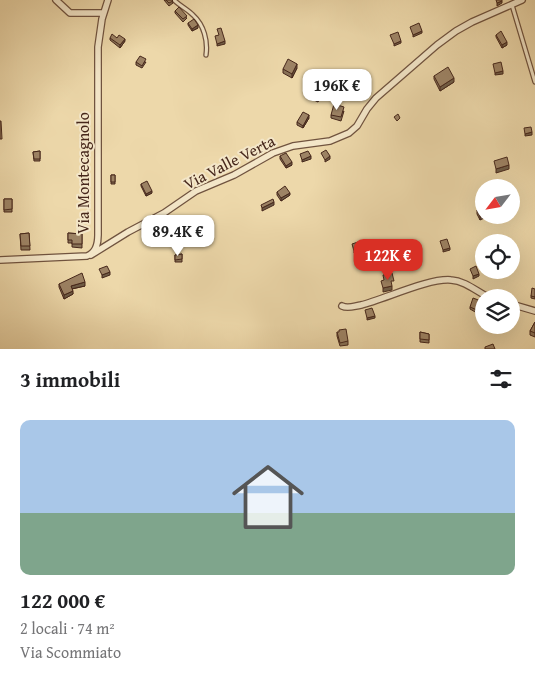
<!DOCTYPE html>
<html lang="it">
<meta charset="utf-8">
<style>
body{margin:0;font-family:"Gentium Book Plus",serif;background:#f6f6f6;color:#202124;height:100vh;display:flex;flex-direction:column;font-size:19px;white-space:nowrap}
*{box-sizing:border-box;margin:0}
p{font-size:16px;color:#757577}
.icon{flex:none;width:28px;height:28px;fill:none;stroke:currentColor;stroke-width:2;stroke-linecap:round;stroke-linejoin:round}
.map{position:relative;height:349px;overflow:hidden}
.details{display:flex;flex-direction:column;background:#fff;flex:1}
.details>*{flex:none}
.needle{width:32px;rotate:239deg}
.buttons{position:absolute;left:475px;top:179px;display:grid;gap:10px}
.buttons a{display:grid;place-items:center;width:45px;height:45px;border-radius:50%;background:#fff;box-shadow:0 5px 20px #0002;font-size:25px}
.price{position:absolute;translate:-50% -42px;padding:0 11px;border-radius:10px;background:#fff;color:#222;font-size:16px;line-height:32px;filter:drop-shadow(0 1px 2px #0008)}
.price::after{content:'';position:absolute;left:50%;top:30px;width:15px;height:11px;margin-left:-8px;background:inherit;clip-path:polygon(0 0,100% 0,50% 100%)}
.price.selected{background:#d93025;color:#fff}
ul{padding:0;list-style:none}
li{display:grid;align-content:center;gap:10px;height:265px;padding:0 20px}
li+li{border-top:1px solid #e0e0e0}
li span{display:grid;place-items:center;height:155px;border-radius:10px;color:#555}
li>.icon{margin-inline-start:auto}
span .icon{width:90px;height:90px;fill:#fffc;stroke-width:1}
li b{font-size:21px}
h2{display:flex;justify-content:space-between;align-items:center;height:60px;padding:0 20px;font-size:21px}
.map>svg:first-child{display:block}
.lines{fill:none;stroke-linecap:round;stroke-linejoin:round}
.lane-casing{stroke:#70533f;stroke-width:5.5}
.street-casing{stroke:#70533f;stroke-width:8}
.lane{stroke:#f3e6c8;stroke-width:3}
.street{stroke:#f3e6c8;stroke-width:5.5}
.wall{fill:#877157;stroke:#46271b}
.shaded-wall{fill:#6e5c47;stroke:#46271b}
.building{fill:#9d8365;stroke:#46271b}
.labels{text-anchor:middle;stroke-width:4;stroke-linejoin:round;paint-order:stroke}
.street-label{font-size:16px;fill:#46271b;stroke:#f3e6c8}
</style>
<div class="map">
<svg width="535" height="349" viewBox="0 0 535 349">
<rect width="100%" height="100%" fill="#edd8aa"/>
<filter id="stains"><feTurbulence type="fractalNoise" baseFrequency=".004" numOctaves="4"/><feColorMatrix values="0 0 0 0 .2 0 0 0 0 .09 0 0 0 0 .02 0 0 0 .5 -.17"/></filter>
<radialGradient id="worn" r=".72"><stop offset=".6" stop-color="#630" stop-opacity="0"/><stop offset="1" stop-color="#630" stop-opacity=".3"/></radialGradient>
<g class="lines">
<defs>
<path id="lane" d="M174 0C180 6 187 9 193 15 204 25 208 41 206 55
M512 5 535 82"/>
<path id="street" d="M56 0 70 13H103
M91 255 128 232 164 213 196 191 234 175 273 153 293 146 330 141 349 133 357 126 367 109 376 98 437 45 456 31 472 22 522 0
M0 260 87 256C96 253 98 244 98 235V47L102 19 108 0
M511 304 535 311
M342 306C348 309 354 306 361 305 385 299 429 278 451 280 466 281 477 292 490 298"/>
</defs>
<use href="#lane" class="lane-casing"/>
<use href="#street" class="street-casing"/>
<use href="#lane" class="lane"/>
<use href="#street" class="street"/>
</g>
<path class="wall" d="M164 0H172L173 3 169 6Z
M175 11 187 18 183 22 175 13Z
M188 23 198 28 192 31 188 25Z
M496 35 507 45 502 48 496 37Z
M110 38H117L125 41 120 48 110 40Z
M136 62H146L142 68 136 65Z
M297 68 292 78 283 73V69Z
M434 76 454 82 440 91 434 79Z
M322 95 318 102 314 100V98Z
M344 111 341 121 331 118V115Z
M309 118 303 128 297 125V122Z
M40 151V161H34L33 152Z
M280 156 292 165 286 168 280 159Z
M111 175H115V184H111Z
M141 184 152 193 146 196 141 186Z
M277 192 290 195 281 201 277 195Z
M4 199H12V212H4Z
M484 206 480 220 477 214V210Z
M29 233 30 250H21L20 234Z
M68 233 82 234V248L72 247V243H68Z
M180 237 173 247 169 245V242L167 241V238Z
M182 254V262H175V255Z
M59 284 85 286 72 289 73 294 64 299 59 287Z
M535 289V299L531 298V296Z
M481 304 477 313 470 309V307Z
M535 322V337L530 335V331Z
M337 332 348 341V345L340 346 337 336Z
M420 332 429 334V343L420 342Z"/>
<path class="shaded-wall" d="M502 1V3L497 6V3Z
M198 25V28L192 31V29Z
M422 31V33L413 37V35Z
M125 39V41L120 48V45Z
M225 41V44L217 46V44Z
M401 41V43L394 46V44Z
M507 42V45L502 48V45Z
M297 64V68L292 78V74Z
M503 71V74L495 75V73Z
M454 78V82L440 91V87Z
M309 115V118L303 128V126Z
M532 132V135L525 136V134Z
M311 156V159L302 162V160Z
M330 156V159L325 162V160Z
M292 162V165L286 168V166Z
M509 165V169L496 173V169Z
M152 191V193L146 196V194Z
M290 193V195L281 201V198Z
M274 202V205L262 211V208Z
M484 215H491L480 220V217Z
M180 234V237L173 247V245Z
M450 248V250L443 252V250Z
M360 249V251L354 253V251Z
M110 272V275L102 278V275Z
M479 274V276L473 279V276Z
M85 282V286L71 289V286Z
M392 286V290L383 292V288Z
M73 291V294L64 299V295Z
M375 316V318L367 320V318Z"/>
<path class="building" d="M166 0H172L173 1 169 3Z
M496 0H502V1L497 3Z
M179 7 187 16 183 19 175 11Z
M194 19 198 25 192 29 188 23Z
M419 23 422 31 413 35 410 27Z
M221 28 225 41 217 44 215 36 219 35 217 29Z
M501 31 507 42 502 45 496 35Z
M398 32 401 41 394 44 390 35Z
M112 34 117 38 119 35 125 39 120 45 110 38Z
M140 56 146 59 142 66 136 62Z
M288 59 297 64 292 74 283 69Z
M501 62 503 71 495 73 493 64Z
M448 67 454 78 440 87 434 76Z
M318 90 322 93 318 100 314 98Z
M334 104 344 107 341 117 331 115Z
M303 112 309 115 303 126 297 122Z
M398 114 400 118 397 121 394 117Z
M0 121H1L2 139H0Z
M531 127 532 132 525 134 524 128Z
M326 150 330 156 325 160 321 153Z
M40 151V159H34L33 152Z
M308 151 311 156 302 160 300 154Z
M286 153 292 162 286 166 280 156Z
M507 157 509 165 496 169 494 161Z
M111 175H115V182H111Z
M147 181 152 191 146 194 141 184Z
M285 186 290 193 281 198 277 192Z
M4 199H12V209L4 210Z
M273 199 274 202 262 208 261 205Z
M484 206V215L480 217 477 210Z
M172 229 180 234 173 245 169 243 171 240 167 238Z
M29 233 30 246H21L20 234Z
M68 233 82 234V244H72V240H68Z
M447 239 450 248 443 250 440 241Z
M358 242 360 249 354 251 352 244Z
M182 254V259L175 260V255Z
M107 266 110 272 102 275 99 269Z
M476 266 479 274 473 276 470 269Z
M82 273 85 282 71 286 73 291 64 295 59 284Z
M392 273 394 281H391L392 286 383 288 381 281 384 280 383 275Z
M532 288 535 289V297L531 296Z
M473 298 481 301 477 310 470 307Z
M372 308 375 316 367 318 365 310Z
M535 322V333L530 331Z
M346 329 348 341 340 343 337 332H339V330Z
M420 332 429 334V340L420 339Z
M493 344 495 349H485V347Z"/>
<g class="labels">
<g class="street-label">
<text transform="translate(229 162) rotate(-27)" y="6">Via Valle Verta</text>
<text transform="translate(83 173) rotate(-90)" y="6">Via Montecagnolo</text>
</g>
</g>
<rect width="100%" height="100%" filter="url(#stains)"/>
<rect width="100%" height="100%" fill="url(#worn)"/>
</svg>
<div class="buttons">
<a><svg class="needle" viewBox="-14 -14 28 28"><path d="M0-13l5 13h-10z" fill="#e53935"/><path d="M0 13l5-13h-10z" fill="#757577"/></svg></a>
<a><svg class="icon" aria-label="locate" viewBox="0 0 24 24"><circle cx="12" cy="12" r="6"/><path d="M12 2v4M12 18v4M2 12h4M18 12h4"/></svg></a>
<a><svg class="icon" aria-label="layers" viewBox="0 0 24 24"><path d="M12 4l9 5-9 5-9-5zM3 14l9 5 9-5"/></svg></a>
</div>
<b class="price" style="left:337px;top:111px">196K €</b>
<b class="price" style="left:178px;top:257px">89.4K €</b>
<b class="price selected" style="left:388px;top:281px">122K €</b>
</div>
<section class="details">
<h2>3 immobili<svg class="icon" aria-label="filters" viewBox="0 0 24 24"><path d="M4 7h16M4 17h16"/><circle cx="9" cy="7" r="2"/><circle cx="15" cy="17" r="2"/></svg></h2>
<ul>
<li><span style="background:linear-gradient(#a9c7e8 60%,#7fa58c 0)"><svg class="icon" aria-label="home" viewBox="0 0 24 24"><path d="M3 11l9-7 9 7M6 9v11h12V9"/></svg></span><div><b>122 000 €</b><p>2 locali · 74 m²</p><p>Via Scommiato</p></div></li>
</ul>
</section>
